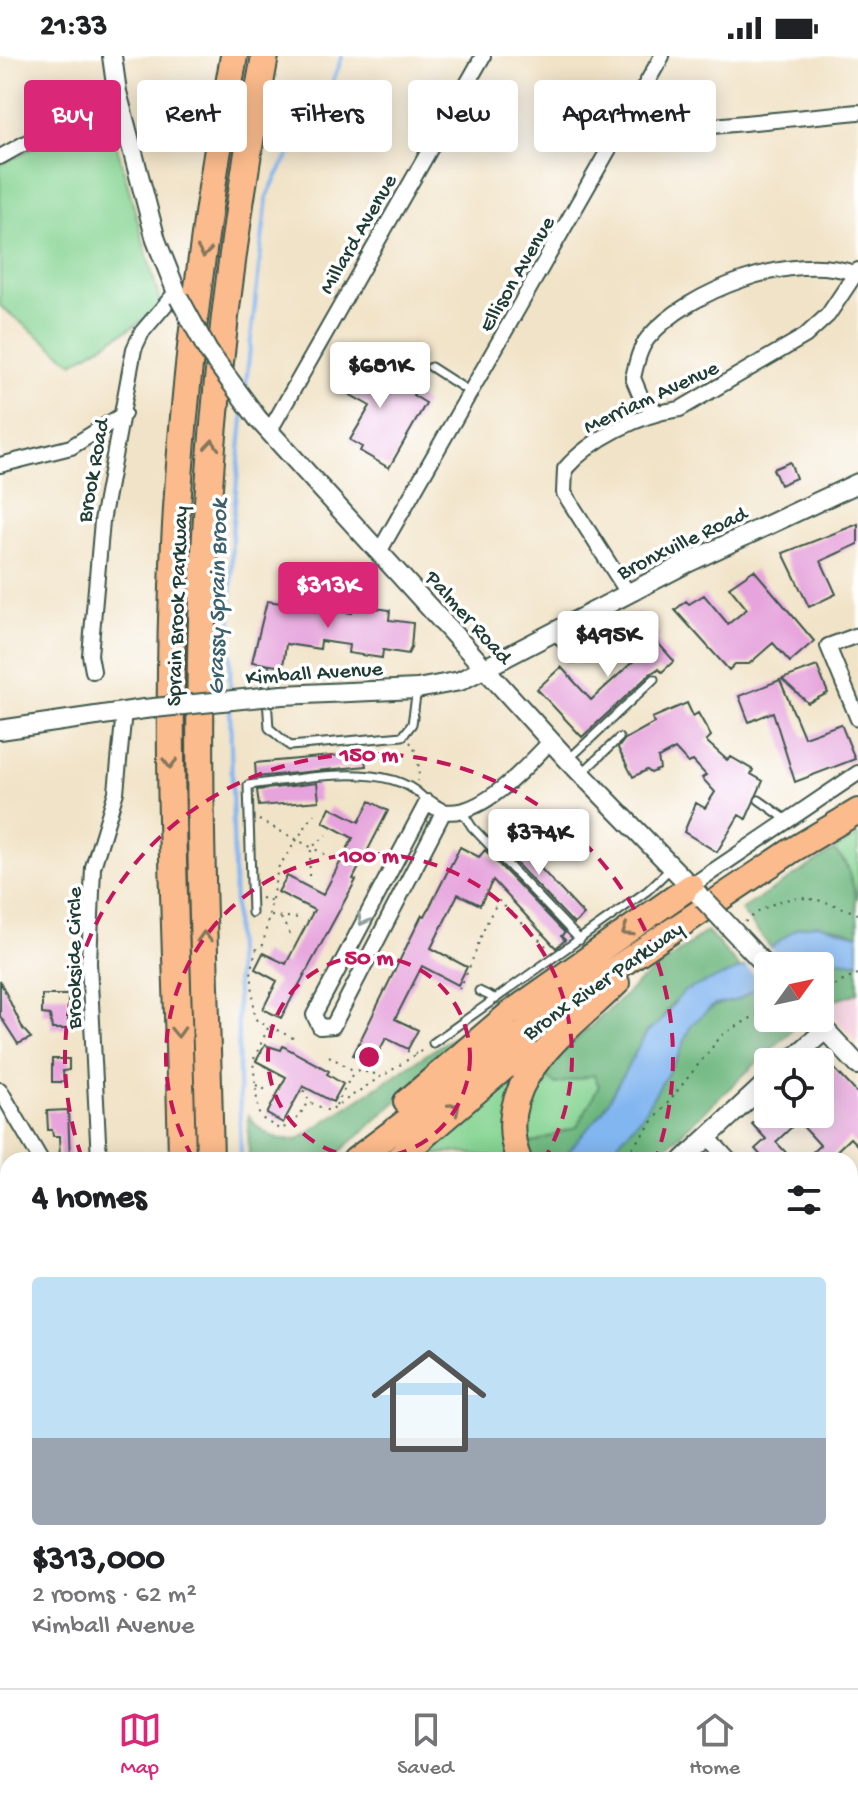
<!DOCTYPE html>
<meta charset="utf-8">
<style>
body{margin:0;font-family:"Gochi Hand",sans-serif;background:#f2f2f2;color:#202124;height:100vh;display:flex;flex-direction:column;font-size:30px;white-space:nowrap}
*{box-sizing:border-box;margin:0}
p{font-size:26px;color:#757577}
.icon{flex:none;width:44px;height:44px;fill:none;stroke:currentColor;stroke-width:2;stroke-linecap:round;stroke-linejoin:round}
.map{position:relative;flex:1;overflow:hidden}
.details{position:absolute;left:0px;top:1096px;width:858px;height:536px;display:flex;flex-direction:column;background:#fff;border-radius:24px 24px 0 0;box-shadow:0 4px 20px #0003}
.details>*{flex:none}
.hud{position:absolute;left:24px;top:24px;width:810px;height:72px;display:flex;gap:16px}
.needle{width:52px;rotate:57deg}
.controls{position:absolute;left:754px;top:896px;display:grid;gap:16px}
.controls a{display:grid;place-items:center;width:80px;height:80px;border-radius:8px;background:#fff;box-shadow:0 4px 20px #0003;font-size:40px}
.price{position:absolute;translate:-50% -68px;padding:0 18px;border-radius:8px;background:#fff;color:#222;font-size:26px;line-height:52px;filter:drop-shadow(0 2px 4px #0008)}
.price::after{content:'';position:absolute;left:50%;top:48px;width:24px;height:18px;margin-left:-12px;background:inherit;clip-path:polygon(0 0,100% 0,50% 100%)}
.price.selected{background:#db2777;color:#fff}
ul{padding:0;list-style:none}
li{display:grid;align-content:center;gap:16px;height:424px;padding:0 32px}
li span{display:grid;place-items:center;height:248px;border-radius:8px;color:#555}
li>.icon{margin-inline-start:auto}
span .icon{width:144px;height:144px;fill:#fffc;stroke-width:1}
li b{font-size:34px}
h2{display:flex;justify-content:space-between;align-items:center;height:96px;padding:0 32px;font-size:34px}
.tag{padding:0 28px;border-radius:8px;background:#fff;box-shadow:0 4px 20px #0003;font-size:28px;line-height:72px}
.tag.selected{background:#db2777;color:#fff}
.status{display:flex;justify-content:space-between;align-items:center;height:56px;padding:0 40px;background:#fff;direction:ltr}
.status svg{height:22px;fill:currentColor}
.tab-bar{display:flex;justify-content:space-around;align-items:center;height:112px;border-top:2px solid #e0e0e0;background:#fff;font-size:22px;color:#757577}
.tab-bar a{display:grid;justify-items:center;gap:4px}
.tab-bar .selected{color:#db2777}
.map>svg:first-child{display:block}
.built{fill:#f4cfdd}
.green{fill:#86d493;stroke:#528864;stroke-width:2}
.forest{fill:#6cb67d;stroke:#467a58;stroke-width:2}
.water{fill:#82b6f0;stroke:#507a92;stroke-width:2}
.pier{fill:#f1e3c7}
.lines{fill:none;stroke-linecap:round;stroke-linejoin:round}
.stream{stroke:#82b6f0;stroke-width:4}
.building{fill:#e6a3dc}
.service-casing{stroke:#3e564a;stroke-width:11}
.minor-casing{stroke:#3e564a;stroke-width:18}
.tertiary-casing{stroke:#3e564a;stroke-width:22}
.trunk-casing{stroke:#3e564a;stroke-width:28}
.motorway-casing{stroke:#3e564a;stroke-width:30}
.path{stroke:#3e564a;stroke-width:2;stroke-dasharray:2 6;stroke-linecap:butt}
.service{stroke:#fff;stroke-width:7}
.minor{stroke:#fff;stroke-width:14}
.tertiary{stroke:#fff;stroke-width:18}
.trunk{stroke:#fbbb8c;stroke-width:24}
.motorway{stroke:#fbbb8c;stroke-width:26}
.rail{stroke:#1f3d34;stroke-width:4;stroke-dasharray:12 6;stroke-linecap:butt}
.tertiary-bridge-casing{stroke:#3e564a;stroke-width:22;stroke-linecap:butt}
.tertiary-bridge{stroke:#fff;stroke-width:18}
.oneway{stroke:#82765c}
.oneway2{stroke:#8f9e9a}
.ring{fill:none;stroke:#c2185b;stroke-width:4;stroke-dasharray:14 10}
.labels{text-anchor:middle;stroke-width:7;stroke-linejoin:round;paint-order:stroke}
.street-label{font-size:22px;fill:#1f3d34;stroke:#fff}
.water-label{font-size:24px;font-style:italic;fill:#3d616c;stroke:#fff}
.centre{fill:#c2185b;stroke:#fff;stroke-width:4}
.ring-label{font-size:24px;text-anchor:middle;font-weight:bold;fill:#c2185b;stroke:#fff;stroke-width:7;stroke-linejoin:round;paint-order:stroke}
</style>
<div class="status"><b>21:33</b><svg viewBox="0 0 49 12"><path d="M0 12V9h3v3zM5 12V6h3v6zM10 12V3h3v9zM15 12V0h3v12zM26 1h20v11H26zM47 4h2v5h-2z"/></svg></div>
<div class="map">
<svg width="858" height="1632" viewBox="0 0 858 1632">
<rect width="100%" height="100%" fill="#fff"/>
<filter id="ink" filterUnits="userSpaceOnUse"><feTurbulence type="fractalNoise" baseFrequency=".0125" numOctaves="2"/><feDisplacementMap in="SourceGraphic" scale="16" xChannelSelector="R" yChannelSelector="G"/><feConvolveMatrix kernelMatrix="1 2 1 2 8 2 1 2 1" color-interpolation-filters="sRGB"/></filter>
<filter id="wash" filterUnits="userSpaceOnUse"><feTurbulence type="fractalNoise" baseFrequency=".006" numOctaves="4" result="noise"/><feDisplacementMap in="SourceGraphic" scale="32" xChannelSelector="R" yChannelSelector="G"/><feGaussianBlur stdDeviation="1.8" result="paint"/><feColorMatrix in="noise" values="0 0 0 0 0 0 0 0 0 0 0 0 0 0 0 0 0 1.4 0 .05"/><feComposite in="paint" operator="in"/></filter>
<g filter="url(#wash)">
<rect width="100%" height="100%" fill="#f1e3c7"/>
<path class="built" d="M858 932V987L827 954Z"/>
<path class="green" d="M107 54 162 253 73 307 0 250V109Z
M858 779V843L846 806 833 795Z
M544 1013 556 1028 594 1019 599 1030 577 1071 526 1089 525 1048Z
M518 1014 512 1104 454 1096 413 1102Z"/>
<path class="forest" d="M833 795C855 808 858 855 858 879 819 864 804 867 771 892L741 854Z
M707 875 740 912 672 947 659 967 647 976 603 1055 566 1102 534 1104 526 1089 577 1071 599 1030 594 1019 556 1028 546 1021 544 1013 638 927Z
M805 901 858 906V937L833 945 820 935V910L791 909Z
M757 931 768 942V962H788L794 969 792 974 652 1104H604C632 1071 655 1038 677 1001 683 991 685 976 693 967 710 947 736 945 757 931Z
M509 944 331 1104H249L248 1059C261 1077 275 1085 298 1083Z
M206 1624H343L328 1632H205Z"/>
<path class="water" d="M817 868 858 879V906L805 901 790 910H768V924L738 944 714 949 691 969 679 999 642 1059 604 1104H561L603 1055 647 976 659 967 684 935 745 911 797 872Z
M176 1624H206L205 1632H173Z"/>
<path class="pier" d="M769 891 788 910H768V928L765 931 745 910Z"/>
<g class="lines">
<path class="stream" d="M245 336 267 141C288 90 326 55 342 0
M230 640 232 476 244 353
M230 648 241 1104"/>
</g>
<g id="blocks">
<path class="building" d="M350 298 415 336 413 339 426 347 389 412 360 395 362 391 350 384 370 350 333 329Z
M790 406 796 422 780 429 773 413Z
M858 468V488L821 505 836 538 809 551 783 497Z
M754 514 814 585 790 606 773 587 749 608H735L729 614 675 554 686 545 689 548 704 539 728 568 747 553 729 531Z
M290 539 328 545 327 553 352 557 353 549 390 554 389 564 413 567 411 592 408 598 383 594 382 602 348 597 349 589 321 585 320 593 286 588 283 611 252 606 267 545 289 548Z
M638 556 658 577 657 586 674 605 662 616 658 613 650 618 582 681 537 633 561 611 591 644 638 601 614 575Z
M817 610 828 637 808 647 782 623Z
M780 624 804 681 841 668 855 703 795 726 773 656 749 666 739 640Z
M687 647 693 660 698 657 711 680 706 685 727 704 731 701 753 714 751 718 763 725 746 763 739 759 717 796 684 776 696 747 705 752 715 736 702 722 706 719 693 705 688 707 675 693 658 702 660 713 651 717 647 714 633 721 618 692 625 683 654 667 652 662Z
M364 697 366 710 256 721 255 707Z
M317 727 319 745 259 750 257 734Z
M370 745 388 755 353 823 356 824 281 962 263 953 277 925 255 913 263 897 286 908 314 854 278 836 287 820 323 839 353 782 323 766 330 751 359 766Z
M506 775 584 859 574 868 495 785Z
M460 791 479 801 485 794 565 877 561 880 565 884 556 892 493 824 480 849 458 838 431 892 467 911 458 929 422 910 395 963 418 974 408 993 386 982 372 1009 353 999 422 859 425 860Z
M0 925 23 973 31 982 18 988 0 960Z
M42 939H68V973H52L50 959 42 958Z
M265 989 281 994 283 990 329 1015 327 1018 343 1028 333 1046 303 1030 283 1067 267 1058 286 1021 256 1005Z
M820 997 858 1038V1090L850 1082 827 1104H804L820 1089 798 1065 776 1086 793 1104H765L755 1093 766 1083 752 1068 762 1058H820Z
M52 1003H69V1014L63 1015 64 1026H52Z
M68 1054 70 1104H60L59 1080H53L52 1074H48L47 1055Z"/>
</g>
</g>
<g filter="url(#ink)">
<use href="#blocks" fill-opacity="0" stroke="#3e564a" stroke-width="2"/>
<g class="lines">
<defs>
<path id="service" d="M431 311 470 336
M554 578 572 602 590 603C601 594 604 586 597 573
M265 613 269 672 290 690 403 680 412 668 417 633
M570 702 654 623
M583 716 619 682
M759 744 787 764
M461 754 472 771 580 884
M252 857 248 729C297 724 394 701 427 746
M479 935 496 943
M433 987 647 835 670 813"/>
<path id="minor" d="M619 79 858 56
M0 101 117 36
M658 356 643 346 633 322C636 309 639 293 648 282 688 234 794 195 853 217
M269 376 483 0
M0 409 71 391 124 358
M379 496 662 0
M628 537 564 437 565 413C592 382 640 358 680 353L805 280 828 259 858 214
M858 579 828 590 858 663
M93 615 90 599 102 465 134 293 142 276 177 235
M444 755 333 970 320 971 314 959 427 746C431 748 438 754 443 755 482 763 527 709 551 685
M691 830 858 717
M0 1034 41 1104
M708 1081 729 1104
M99 1104 89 907 93 811 116 736 124 655
M0 1492 8 1476"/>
<path id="tertiary" d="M112 0 117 36 156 184 179 242
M258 363 568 704 699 839
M282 639 417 633 460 625 687 507 858 427
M0 674 144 653
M723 864 768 912
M814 962 858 1009
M789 1006 825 974
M683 1104 768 1025
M850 1422 858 1417
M0 1507 8 1510
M484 1632 497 1624"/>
<path id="trunk" d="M406 1046 509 958 691 830
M355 1104 561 949 791 795 858 755
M396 1104 525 994
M519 1104C488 1026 569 974 617 927
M13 1632 17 1624
M44 1632 46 1624"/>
<path id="motorway" d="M182 1104C179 940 169 777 171 614 173 408 197 202 234 0
M210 1104C206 924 196 745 202 565 208 376 230 186 265 0
M92 1632 96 1624
M120 1632 124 1624"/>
</defs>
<use href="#service" class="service-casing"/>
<use href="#minor" class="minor-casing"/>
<use href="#tertiary" class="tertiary-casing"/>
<use href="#trunk" class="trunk-casing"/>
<use href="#motorway" class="motorway-casing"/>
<path class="path" d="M410 686C418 696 420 712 418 725
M259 764 330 801
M309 820 311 792 327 779
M261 842 273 845
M271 860 301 862
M281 862 291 880
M745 866C786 832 812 839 858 858
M459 933C475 905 481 870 499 845L547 891
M820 936 858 918
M268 972 253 1005 258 1054 260 1061 279 1073 292 1069 309 1046 329 1055 383 1019
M293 982 255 963 251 912 257 892 263 889 278 812 314 758
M407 995 416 998
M329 1000 351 1013 380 1019
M386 1018 424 993
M256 1029 266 1034
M304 1034 309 1045
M336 1049 354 1015
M622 1104 722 979 768 952
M850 1216 857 1224 850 1230
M850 1541 858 1537"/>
<use href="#service" class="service"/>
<use href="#minor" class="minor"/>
<use href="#tertiary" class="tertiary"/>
<use href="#trunk" class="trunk"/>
<use href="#motorway" class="motorway"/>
<path class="rail" d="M850 1563 858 1559
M850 1578 858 1574
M700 1632 716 1624
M717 1632 733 1624
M740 1632 756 1624"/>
<defs>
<path id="tertiary-bridge" d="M179 242 208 295 258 363
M144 653 282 639
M703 843 723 864"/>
</defs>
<use href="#tertiary-bridge" class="tertiary-bridge-casing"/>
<use href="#tertiary-bridge" class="tertiary-bridge"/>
</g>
<defs><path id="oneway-chevron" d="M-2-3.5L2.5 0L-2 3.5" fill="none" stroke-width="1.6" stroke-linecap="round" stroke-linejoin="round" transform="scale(2)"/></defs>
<g class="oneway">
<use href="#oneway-chevron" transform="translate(204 196) rotate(98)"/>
<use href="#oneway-chevron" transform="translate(212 389) rotate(-85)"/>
<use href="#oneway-chevron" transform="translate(170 707) rotate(90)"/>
<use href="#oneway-chevron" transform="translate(627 875) rotate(146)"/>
<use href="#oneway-chevron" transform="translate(204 881) rotate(-92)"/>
<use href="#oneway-chevron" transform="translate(178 976) rotate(88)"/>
<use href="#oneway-chevron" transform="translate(455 1052) rotate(-40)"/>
</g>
<use class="oneway2" href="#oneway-chevron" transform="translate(363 864) rotate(118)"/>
</g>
<g class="ring">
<circle cx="369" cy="1001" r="101"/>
<path d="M193 1102A203 203 0 1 1 545 1102"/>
<path d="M82 1102A304 304 0 1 1 656 1102"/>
</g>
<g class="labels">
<g class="street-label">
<text transform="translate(356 177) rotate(-60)" y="8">Millard Avenue</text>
<text transform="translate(515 217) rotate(-60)" y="8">Ellison Avenue</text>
<text transform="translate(650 339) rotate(-25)" y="8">Merriam Avenue</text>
<text transform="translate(91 414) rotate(-80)" y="8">Brook Road</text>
<text transform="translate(681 485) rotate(-26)" y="8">Bronxville Road</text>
<text transform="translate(175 550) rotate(-88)" y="8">Sprain Brook Parkway</text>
<text transform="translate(470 560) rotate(48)" y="8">Palmer Road</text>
<text transform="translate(314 615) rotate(-4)" y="8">Kimball Avenue</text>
<text transform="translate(72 902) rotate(-90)" y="8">Brookside Circle</text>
<text transform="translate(602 923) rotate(-35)" y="8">Bronx River Parkway</text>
</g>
<g class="water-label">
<text transform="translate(216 541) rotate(-89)" y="8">Grassy Sprain Brook</text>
</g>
</g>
<circle cx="369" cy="1001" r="12" class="centre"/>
<g class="ring-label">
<text x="369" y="705">150 m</text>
<text x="369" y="806">100 m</text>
<text x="369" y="908">50 m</text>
</g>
</svg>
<div class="controls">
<a><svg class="needle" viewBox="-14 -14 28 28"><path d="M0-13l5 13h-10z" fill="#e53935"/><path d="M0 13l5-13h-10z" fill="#757577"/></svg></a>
<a><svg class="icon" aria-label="locate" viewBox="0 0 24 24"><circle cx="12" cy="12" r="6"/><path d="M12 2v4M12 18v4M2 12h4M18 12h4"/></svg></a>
</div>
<b class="price" style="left:380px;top:354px">$681K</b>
<b class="price selected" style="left:328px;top:574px">$313K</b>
<b class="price" style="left:608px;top:623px">$495K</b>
<b class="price" style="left:539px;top:821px">$374K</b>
<div class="hud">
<a class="tag selected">Buy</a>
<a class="tag">Rent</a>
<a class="tag">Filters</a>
<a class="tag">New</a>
<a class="tag">Apartment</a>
</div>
<section class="details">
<h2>4 homes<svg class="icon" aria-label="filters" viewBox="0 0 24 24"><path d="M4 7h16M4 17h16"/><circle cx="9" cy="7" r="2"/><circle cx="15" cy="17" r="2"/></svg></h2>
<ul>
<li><span style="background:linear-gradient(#bfe0f5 65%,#9aa5b1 0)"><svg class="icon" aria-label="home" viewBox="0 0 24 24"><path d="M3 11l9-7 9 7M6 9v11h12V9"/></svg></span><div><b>$313,000</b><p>2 rooms · 62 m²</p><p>Kimball Avenue</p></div></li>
</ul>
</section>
</div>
<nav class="tab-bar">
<a class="selected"><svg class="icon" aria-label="map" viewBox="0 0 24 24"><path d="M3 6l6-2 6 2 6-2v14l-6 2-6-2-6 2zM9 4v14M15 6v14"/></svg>Map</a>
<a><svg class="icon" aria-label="saved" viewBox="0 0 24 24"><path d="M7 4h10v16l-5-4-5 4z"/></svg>Saved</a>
<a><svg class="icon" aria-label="home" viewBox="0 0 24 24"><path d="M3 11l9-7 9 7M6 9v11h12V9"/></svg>Home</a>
</nav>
